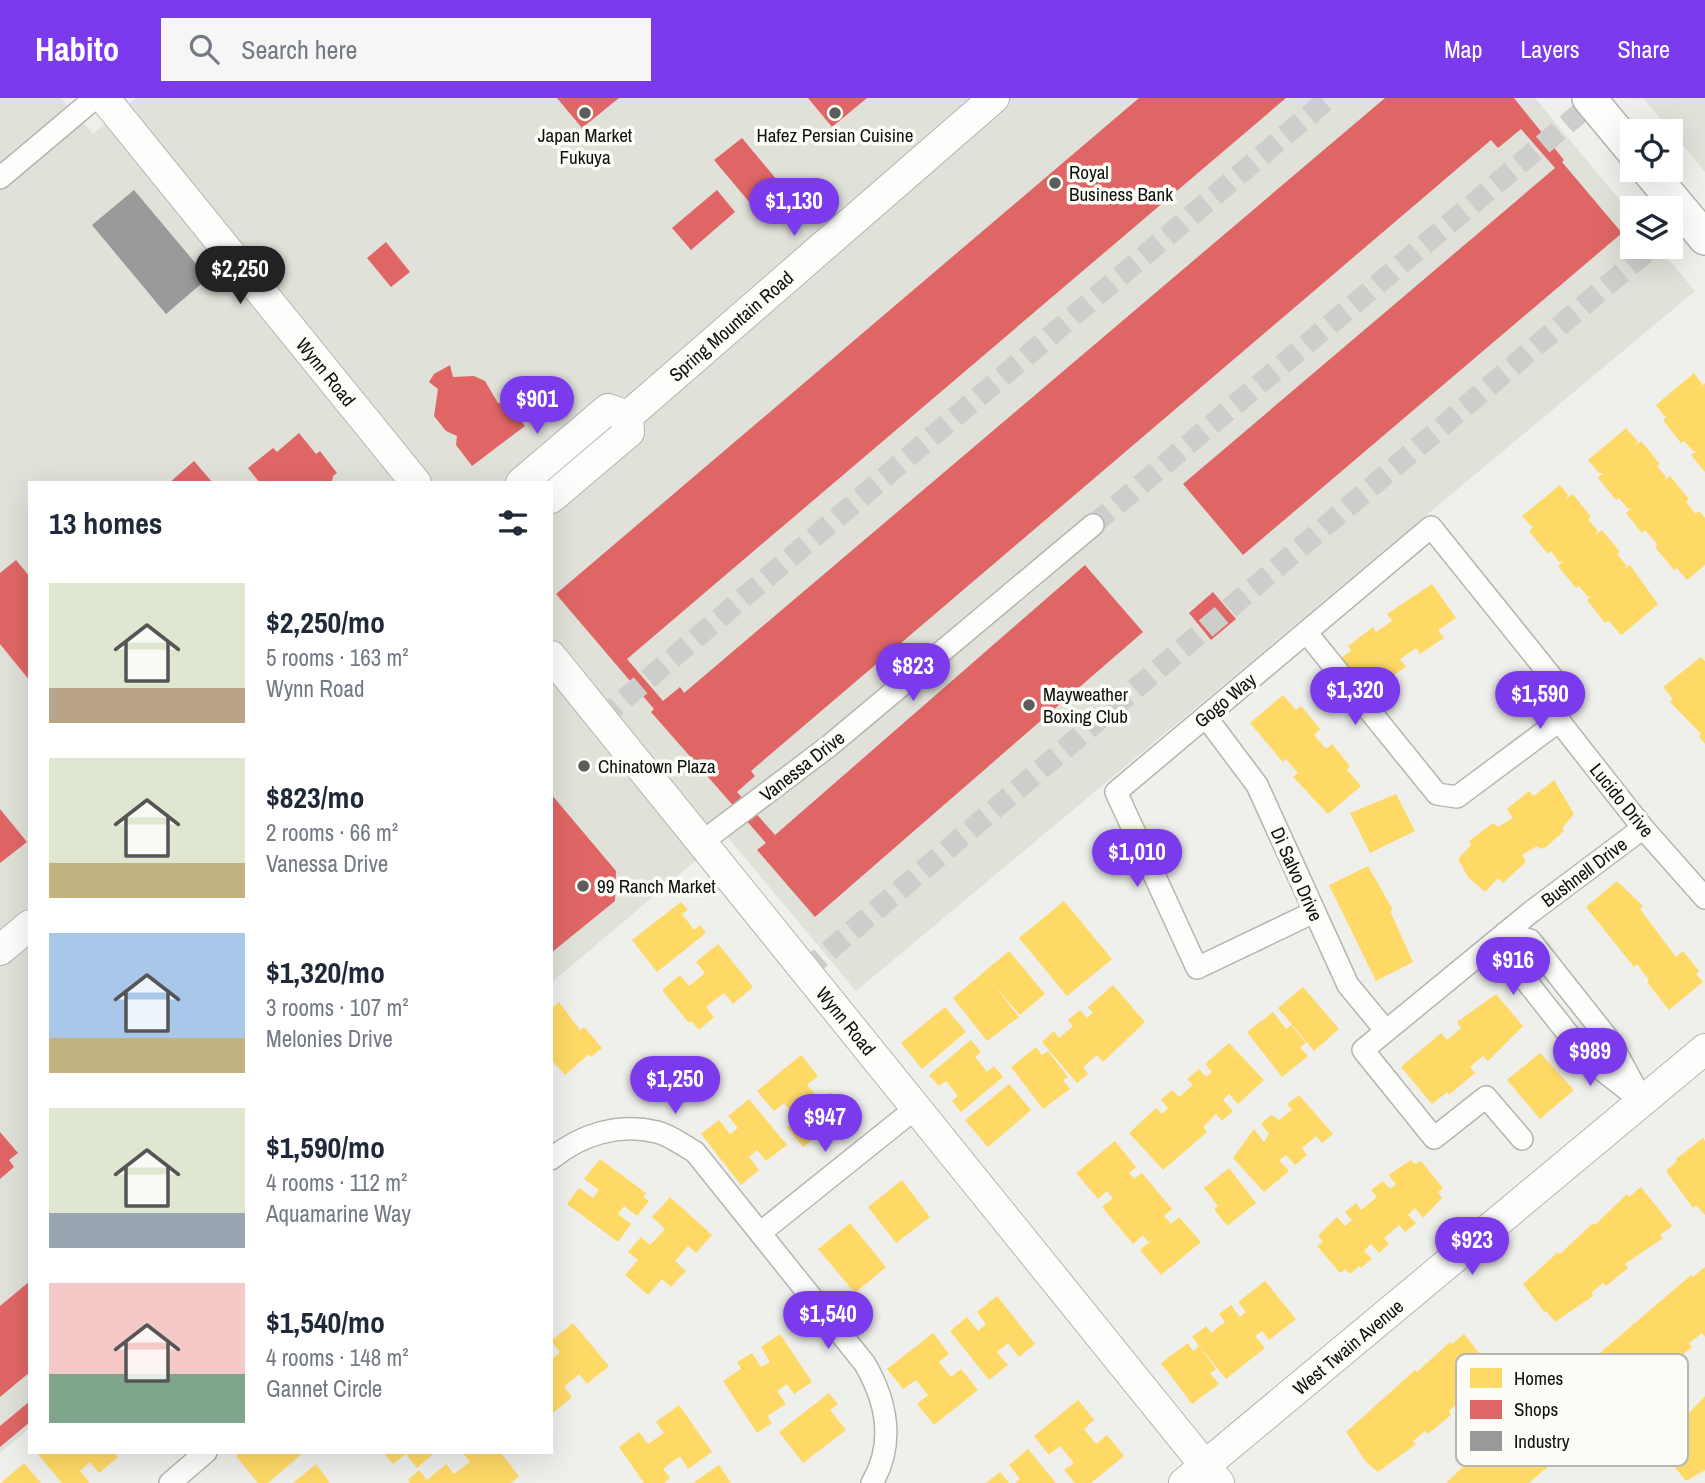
<!DOCTYPE html>
<meta charset="utf-8">
<style>
body{margin:0;font-family:"Archivo Narrow",sans-serif;background:#f6f6f7;color:#1f2937;height:100vh;display:flex;flex-direction:column;font-size:26px;white-space:nowrap}
*{box-sizing:border-box;margin:0}
p{font-size:23px;color:#747a83}
.icon{flex:none;width:38px;height:38px;fill:none;stroke:currentColor;stroke-width:2;stroke-linecap:round;stroke-linejoin:round}
.map{position:relative;flex:1;overflow:hidden}
.side{position:absolute;left:28px;top:383px;width:525px;height:973px;display:flex;flex-direction:column;background:#fff;border-radius:0px;box-shadow:0 7px 28px #0002}
.side>*{flex:none}
.fabs{position:absolute;left:1620px;top:21px;display:grid;gap:14px}
.fabs a{display:grid;place-items:center;width:63px;height:63px;border-radius:0px;background:#fff;box-shadow:0 7px 28px #0002;font-size:35px}
.price{position:absolute;translate:-50% -60px;padding:0 16px;border-radius:24px;background:#7c3aed;color:#fff;font-size:23px;line-height:46px;filter:drop-shadow(0 2px 4px #0008)}
.price::after{content:'';position:absolute;left:50%;top:42px;width:21px;height:16px;margin-left:-10px;background:inherit;clip-path:polygon(0 0,100% 0,50% 100%)}
.price.active{background:#222;color:#fff}
ul{padding:0;list-style:none}
li{display:flex;align-items:center;gap:21px;height:175px;padding:0 21px}
li span{display:grid;place-items:center;flex:none;width:196px;height:140px;border-radius:0px;color:#555}
li>.icon{margin-inline-start:auto}
span .icon{width:84px;height:84px;fill:#fffc;stroke-width:1}
li b{font-size:30px}
h2{display:flex;justify-content:space-between;align-items:center;height:84px;padding:0 21px;font-size:30px}
header{display:flex;align-items:center;gap:42px;box-sizing:border-box;height:98px;padding:0 35px;background:#7c3aed;color:#fff}
header strong{font-size:33px}
nav{display:flex;gap:38px;margin-inline-start:auto;font-size:24px}
.search{width:490px;height:63px;background:#f6f6f7;display:flex;align-items:center;gap:18px;box-sizing:border-box;padding:0 24px;border-radius:0px;color:#747a83;font-size:26px}
.map>svg:first-child{display:block}
.built{fill:#e0e1d9}
.homes{fill:#ffd966}
.shops{fill:#e06666}
.industry{fill:#999}
.lines{fill:none;stroke-linecap:round;stroke-linejoin:round}
.street-tunnel{stroke:#cdcdcb;stroke-width:21;stroke-dasharray:21 10;stroke-linecap:butt}
.street-casing{stroke:#b4b4b2;stroke-width:24}
.secondary-casing{stroke:#b4b4b2;stroke-width:32}
.primary-casing{stroke:#b4b4b2;stroke-width:36}
.street{stroke:#fdfdfc;stroke-width:21}
.secondary{stroke:#fdfdfc;stroke-width:30}
.primary{stroke:#fdfdfc;stroke-width:33}
.poi-dot{fill:#5d5d5b;stroke:#fdfdf8;stroke-width:2.5}
.labels{text-anchor:middle;stroke-width:7;stroke-linejoin:round;paint-order:stroke}
.poi-label{font-size:19px;fill:#0f0f0d;stroke:#fdfdf8;text-anchor:start}
.street-label{font-size:19px;fill:#0f0f0d;stroke:#fdfdf8}
.key{fill:#fdfdf8;stroke:#b6b6b2;stroke-width:2}
.key-label{font-size:19px;fill:#0f0f0d}
</style>
<header>
<strong>Habito</strong>
<div class="search"><svg class="icon" aria-label="search" viewBox="0 0 24 24"><circle cx="10" cy="10" r="6"/><path d="M15 15l6 6"/></svg>Search here</div>
<nav><a>Map</a><a>Layers</a><a>Share</a></nav>
</header>
<div class="map">
<svg width="1705" height="1385" viewBox="0 0 1705 1385">
<rect width="100%" height="100%" fill="#efefec"/>
<path class="built" d="M0 0H61L93 36 136 0H1535L1633 118V149H1658L1695 193 856 893 726 737 551 885V385H30V1330L0 1355Z
M1643 0H1705V74L1671 33Z"/>
<path class="homes" d="M1694 275 1702 286 1700 290 1705 285V374L1691 357 1697 353H1693L1684 343 1681 345 1663 322 1668 317 1664 318 1656 307Z
M1626 330 1638 344 1635 348 1641 343 1660 366 1657 368 1666 379 1664 383 1670 378 1689 401 1686 404 1695 415 1693 418 1699 413 1705 420V467L1687 482 1677 470 1674 472 1655 449 1659 444 1657 446 1645 432 1642 435 1626 415 1632 410 1628 411 1619 400 1616 402 1598 380 1603 375H1599L1588 362Z
M1560 387 1568 397 1566 401 1573 396 1591 419 1588 422 1598 433 1595 437 1602 432 1620 454 1617 456 1626 467 1624 471 1630 467 1658 506 1623 536H1620L1609 523 1605 525 1587 502 1592 498 1588 499 1579 488 1576 490 1558 468 1563 463 1559 464 1551 453 1548 456 1529 433 1534 428H1531L1522 418Z
M1432 486 1456 520 1438 532 1444 540 1420 556 1416 550 1400 561 1406 569 1361 599 1336 563 1351 553 1348 548 1373 529 1376 534 1392 523 1387 516Z
M1701 559 1705 563V646L1699 638 1701 636 1670 604 1673 601 1663 589Z
M1283 597 1296 612 1301 608 1320 631 1314 637 1326 651 1332 646 1350 668 1347 672 1361 688 1328 716 1293 679 1298 675 1286 661 1283 664 1250 625Z
M1554 682 1574 716 1562 730 1564 733 1546 749 1541 751 1537 748 1522 757 1526 764 1503 785 1498 780 1485 794 1468 779 1458 761 1471 747 1469 743 1493 725 1498 729 1513 720 1507 711 1529 693 1534 698Z
M1396 696 1415 733 1370 755 1350 715Z
M1368 768 1393 812 1390 813 1413 864 1376 883 1329 787Z
M1617 783 1643 808 1640 811 1676 859 1683 853 1699 873 1696 876 1703 884 1669 912 1647 884 1649 882 1637 866 1634 869 1586 809Z
M1064 803 1112 861 1067 898 1019 840Z
M681 804 688 812 682 816 694 832 700 827 706 835 657 874 632 842Z
M718 846 753 889 733 906 724 895 706 909 714 919 699 932 691 923 689 925 662 892 680 877 689 888 705 875 696 864Z
M1009 853 1045 896 1020 917 993 886 1019 919 987 943 953 900Z
M1113 887 1145 924 1103 964 1097 957 1083 969 1088 976 1077 985 1042 944 1054 933 1059 940 1073 928 1068 922 1080 912 1087 920 1093 915 1088 909Z
M1303 889 1339 931 1314 953 1278 910Z
M1496 896 1523 928 1488 963 1483 958 1470 969 1475 975 1449 997 1447 994 1432 1006 1401 969 1441 935 1447 942 1461 930 1457 924Z
M559 904 580 932 584 929 602 950 591 959 589 956 565 977 551 961V911Z
M945 909 966 934 922 971 901 945Z
M1273 914 1286 931 1291 927 1306 945 1300 949 1308 958 1282 979 1247 934Z
M971 942 981 954 975 959 987 974 994 968 1003 979 961 1014 952 1003 958 998 946 983 939 988 929 977Z
M1229 945 1264 982 1238 1006 1229 996 1223 1002 1233 1013 1222 1023 1216 1016 1203 1029 1207 1034 1163 1072 1129 1035 1156 1010 1162 1016 1168 1010 1161 1002 1172 992 1179 999 1193 987 1187 981 1199 971 1206 979 1212 974 1205 966Z
M1036 949 1042 957 1048 953 1068 979 1063 982 1070 991 1043 1011 1011 969Z
M1540 955 1574 992 1540 1021 1507 982Z
M801 957 818 978 807 987 820 1002 830 994 846 1014 803 1049 787 1029 797 1021 784 1005 774 1013 757 993Z
M1009 986 1031 1012 988 1049 965 1022Z
M1299 997 1333 1036 1322 1045 1316 1038 1302 1050 1307 1057 1295 1067 1286 1057 1279 1062 1289 1073 1264 1094 1233 1060 1254 1031 1264 1044 1269 1036 1261 1026 1271 1017 1279 1022 1292 1012 1287 1006Z
M749 1001 787 1047 766 1063 757 1052 749 1059 759 1072 741 1087 701 1036 719 1022 730 1036 738 1030 728 1018Z
M1703 1040 1705 1043V1117L1696 1107 1693 1110 1666 1073 1677 1063 1676 1061Z
M1115 1043 1136 1069 1129 1075 1134 1081 1142 1075 1172 1111 1164 1118 1171 1126 1179 1119 1201 1144 1161 1177 1140 1152 1155 1139 1148 1144 1143 1137 1133 1146 1102 1109 1113 1100 1107 1093 1098 1101 1076 1075Z
M600 1061 646 1095 643 1099 649 1103 637 1118 624 1108 618 1116 631 1126 618 1144 567 1106 579 1090 593 1100 599 1092 584 1081Z
M1411 1062 1415 1066 1421 1063 1443 1090 1438 1094 1442 1100 1423 1120 1415 1110 1408 1117 1416 1125 1405 1134 1399 1127 1384 1140 1389 1146 1379 1155 1371 1146 1364 1153 1372 1161 1361 1170 1359 1168 1350 1176 1345 1171 1340 1175 1317 1148 1323 1144 1318 1138 1337 1119 1345 1128 1352 1122 1345 1114 1356 1105 1361 1112 1377 1099 1371 1092 1383 1083 1390 1091 1396 1086 1388 1077Z
M1229 1070 1256 1105 1227 1128 1214 1111 1218 1108 1204 1090Z
M902 1082 930 1119 896 1145 868 1109Z
M1641 1089 1672 1128 1660 1137 1663 1140 1625 1166 1628 1170 1606 1188 1603 1185 1591 1195 1593 1198 1555 1224 1546 1213 1544 1214 1523 1186 1558 1154 1560 1156 1593 1125 1595 1127 1627 1096 1629 1099Z
M670 1099 712 1137 696 1155 688 1148 675 1163 686 1173 671 1189 662 1181 648 1197 625 1177 638 1162 628 1154 641 1139 650 1147 665 1131 652 1119Z
M850 1125 886 1169 855 1195 818 1151Z
M1705 1169V1239L1702 1235 1689 1245 1692 1249 1670 1267 1667 1264 1655 1274 1658 1278 1634 1298 1631 1295 1620 1304 1611 1293 1609 1295 1588 1265 1691 1177 1693 1179Z
M1265 1183 1296 1221 1269 1242 1262 1233 1255 1238 1265 1250 1226 1281 1192 1239 1206 1228 1211 1235 1225 1224 1219 1216 1231 1207 1240 1219 1246 1214 1238 1204Z
M997 1198 1035 1246 1019 1259 1008 1245 997 1254 1008 1267 989 1282 950 1233 967 1219 978 1233 986 1226 977 1214Z
M573 1225 609 1268 587 1286 579 1276 564 1289 572 1299 553 1315 551 1262 560 1254 551 1243Z
M933 1235 949 1256 939 1264 951 1279 961 1271 978 1292 934 1327 917 1306 928 1297 916 1282 903 1291 887 1271Z
M780 1236 812 1284 794 1296 787 1286 777 1293 786 1306 767 1318 772 1325 757 1335 723 1283 741 1271 737 1264 752 1255 761 1269 770 1264 761 1249Z
M1464 1236 1495 1275 1483 1284 1486 1288 1464 1306 1461 1303 1449 1313 1451 1317 1428 1336 1425 1333 1413 1343 1416 1346 1378 1374 1366 1364 1346 1334 1415 1272 1417 1274 1450 1244 1452 1246Z
M1188 1245 1193 1253 1199 1248 1216 1271 1210 1275 1219 1286 1192 1306 1161 1265Z
M829 1295 838 1306 830 1312 846 1332 803 1365 779 1334Z
M1705 1298V1372L1686 1383 1655 1345 1667 1335 1664 1332 1689 1315Z
M1078 1302 1094 1322 1084 1331 1096 1346 1107 1337 1124 1358 1091 1385H1075L1064 1372 1074 1365 1060 1348 1049 1357 1034 1338Z
M679 1307 712 1354 688 1371 680 1358 663 1371 670 1380 664 1385H644L619 1349 639 1334 648 1346 664 1335 656 1324Z
M1529 1316 1561 1353 1548 1364 1550 1367 1529 1385H1446L1479 1354 1481 1356 1495 1344 1493 1342Z
M1028 1351 1056 1385H1015L1020 1381 1009 1367Z
M36 1354H114L118 1359 99 1375 90 1364 80 1373 90 1385H62Z
M241 1354H304L268 1385H258L236 1358Z
M383 1354H435L417 1370 406 1356 393 1366Z
M462 1354H500L519 1378 511 1385H410L408 1382 419 1372 427 1382 446 1366 454 1376 470 1364Z
M24 1365 41 1385H1Z
M316 1366 330 1385H293Z
M719 1367 731 1385H693Z
M1000 1374 1009 1385H986Z"/>
<path class="shops" d="M557 0H619L582 30Z
M808 0H867L832 29Z
M1139 0H1286L627 561 663 603 680 589 684 595 1385 0H1514L1564 62 1562 64 1622 135 1243 457 1183 386 1555 70 1521 31 1498 50 1491 42 751 673 755 678 737 694 775 737 1085 467 1143 534 815 819 757 752 766 745 651 614 654 611 556 496Z
M742 40 777 82 750 105 714 62Z
M717 92 735 114 691 152 672 130Z
M386 144 410 174 391 189 367 160Z
M450 267 453 279 474 278 485 283 498 305 503 306 509 313 512 311 525 328 472 368 456 347 457 338 446 333 434 318 438 291 429 284 434 276Z
M299 335 316 356 320 353 337 375 333 378 332 385H260L248 370 273 350 277 354Z
M194 363 213 385H169Z
M16 462 30 479V583L0 546V475Z
M1213 494 1236 521 1211 542 1189 515Z
M551 696 616 773 615 803 551 855Z
M0 711 27 744 0 765Z
M0 1034 18 1055 9 1062 14 1069 0 1081Z
M30 1183V1274L0 1299V1208Z
M30 1303V1324L0 1349V1328Z"/>
<path class="industry" d="M134 92 208 180 166 216 92 127Z"/>
<g class="lines">
<path class="street-tunnel" d="M1093 427 1593 4
M601 621 1329 0
M805 873 1652 149"/>
<defs>
<path id="street" d="M0 80 95 0
M1306 534 1437 696 1457 699 1559 623
M1206 619 1257 687 1348 887 1386 933
M702 744 829 648 1093 427
M1314 814 1197 870 1116 694 1431 429 1555 583 1559 623 1643 730 1705 800
M1505 835 1530 842 1610 943 1643 1004 1588 961 1508 860Z
M1522 1041 1486 999 1434 1040 1363 952 1531 814 1643 730
M551 1061C581 1036 619 1025 657 1034 670 1037 684 1048 695 1054L865 1266C887 1304 895 1346 872 1385
M760 1135 916 1010
M170 1385 206 1354"/>
<path id="secondary" d="M104 0 416 385
M628 318 994 0
M521 385 608 311 628 318
M551 400 629 334 628 318
M551 558 1219 1385
M0 852 30 827
M1184 1385 1705 951"/>
<path id="primary" d="M1589 0 1633 53
M1648 72 1705 140"/>
</defs>
<use href="#street" class="street-casing"/>
<use href="#secondary" class="secondary-casing"/>
<use href="#primary" class="primary-casing"/>
<use href="#street" class="street"/>
<use href="#secondary" class="secondary"/>
<use href="#primary" class="primary"/>
</g>
<g class="poi-dot">
<circle cx="585" cy="15" r="7"/>
<circle cx="835" cy="15" r="7"/>
<circle cx="1055" cy="85" r="7"/>
<circle cx="1029" cy="607" r="7"/>
<circle cx="584" cy="668" r="7"/>
<circle cx="583" cy="788" r="7"/>
</g>
<g class="labels">
<g class="poi-label">
<text x="585" y="44" text-anchor="middle">Japan Market<tspan x="585" dy="22">Fukuya</tspan></text>
<text x="835" y="44" text-anchor="middle">Hafez Persian Cuisine</text>
<text x="1069" y="81">Royal<tspan x="1069" dy="22">Business Bank</tspan></text>
<text x="1043" y="603">Mayweather<tspan x="1043" dy="22">Boxing Club</tspan></text>
<text x="598" y="675">Chinatown Plaza</text>
<text x="597" y="795">99 Ranch Market</text>
</g>
<g class="street-label">
<text transform="translate(731 228) rotate(-41)" y="7">Spring Mountain Road</text>
<text transform="translate(326 274) rotate(51)" y="7">Wynn Road</text>
<text transform="translate(1225 602) rotate(-40)" y="7">Gogo Way</text>
<text transform="translate(802 668) rotate(-38)" y="7">Vanessa Drive</text>
<text transform="translate(1622 702) rotate(51)" y="7">Lucido Drive</text>
<text transform="translate(1584 774) rotate(-37)" y="7">Bushnell Drive</text>
<text transform="translate(1297 776) rotate(66)" y="7">Di Salvo Drive</text>
<text transform="translate(846 923) rotate(51)" y="7">Wynn Road</text>
<text transform="translate(1348 1249) rotate(-40)" y="7">West Twain Avenue</text>
</g>
</g>
<rect x="1456" y="1256" width="232" height="112" rx="10" class="key"/>
<rect x="1470" y="1270" width="32" height="20" fill="#ffd966"/>
<rect x="1470" y="1302" width="32" height="19" fill="#e06666"/>
<rect x="1470" y="1333" width="32" height="20" fill="#999"/>
<g class="key-label">
<text x="1514" y="1287">Homes</text>
<text x="1514" y="1318">Shops</text>
<text x="1514" y="1350">Industry</text>
</g>
</svg>
<div class="fabs">
<a><svg class="icon" aria-label="locate" viewBox="0 0 24 24"><circle cx="12" cy="12" r="6"/><path d="M12 2v4M12 18v4M2 12h4M18 12h4"/></svg></a>
<a><svg class="icon" aria-label="layers" viewBox="0 0 24 24"><path d="M12 4l9 5-9 5-9-5zM3 14l9 5 9-5"/></svg></a>
</div>
<b class="price" style="left:794px;top:140px">$1,130</b>
<b class="price active" style="left:240px;top:208px">$2,250</b>
<b class="price" style="left:537px;top:338px">$901</b>
<b class="price" style="left:913px;top:605px">$823</b>
<b class="price" style="left:1355px;top:629px">$1,320</b>
<b class="price" style="left:1540px;top:633px">$1,590</b>
<b class="price" style="left:1137px;top:791px">$1,010</b>
<b class="price" style="left:1513px;top:899px">$916</b>
<b class="price" style="left:1590px;top:990px">$989</b>
<b class="price" style="left:675px;top:1018px">$1,250</b>
<b class="price" style="left:825px;top:1056px">$947</b>
<b class="price" style="left:1472px;top:1179px">$923</b>
<b class="price" style="left:828px;top:1253px">$1,540</b>
<section class="side">
<h2>13 homes<svg class="icon" aria-label="filters" viewBox="0 0 24 24"><path d="M4 7h16M4 17h16"/><circle cx="9" cy="7" r="2"/><circle cx="15" cy="17" r="2"/></svg></h2>
<ul>
<li><span style="background:linear-gradient(#dfe7d0 75%,#b9a48a 0)"><svg class="icon" aria-label="home" viewBox="0 0 24 24"><path d="M3 11l9-7 9 7M6 9v11h12V9"/></svg></span><div><b>$2,250/mo</b><p>5 rooms · 163 m²</p><p>Wynn Road</p></div></li>
<li><span style="background:linear-gradient(#dfe7d0 75%,#c2b280 0)"><svg class="icon" aria-label="home" viewBox="0 0 24 24"><path d="M3 11l9-7 9 7M6 9v11h12V9"/></svg></span><div><b>$823/mo</b><p>2 rooms · 66 m²</p><p>Vanessa Drive</p></div></li>
<li><span style="background:linear-gradient(#a9c7e8 75%,#c2b280 0)"><svg class="icon" aria-label="home" viewBox="0 0 24 24"><path d="M3 11l9-7 9 7M6 9v11h12V9"/></svg></span><div><b>$1,320/mo</b><p>3 rooms · 107 m²</p><p>Melonies Drive</p></div></li>
<li><span style="background:linear-gradient(#dfe7d0 75%,#9aa5b1 0)"><svg class="icon" aria-label="home" viewBox="0 0 24 24"><path d="M3 11l9-7 9 7M6 9v11h12V9"/></svg></span><div><b>$1,590/mo</b><p>4 rooms · 112 m²</p><p>Aquamarine Way</p></div></li>
<li><span style="background:linear-gradient(#f6c9c9 65%,#7fa58c 0)"><svg class="icon" aria-label="home" viewBox="0 0 24 24"><path d="M3 11l9-7 9 7M6 9v11h12V9"/></svg></span><div><b>$1,540/mo</b><p>4 rooms · 148 m²</p><p>Gannet Circle</p></div></li>
</ul>
</section>
</div>
